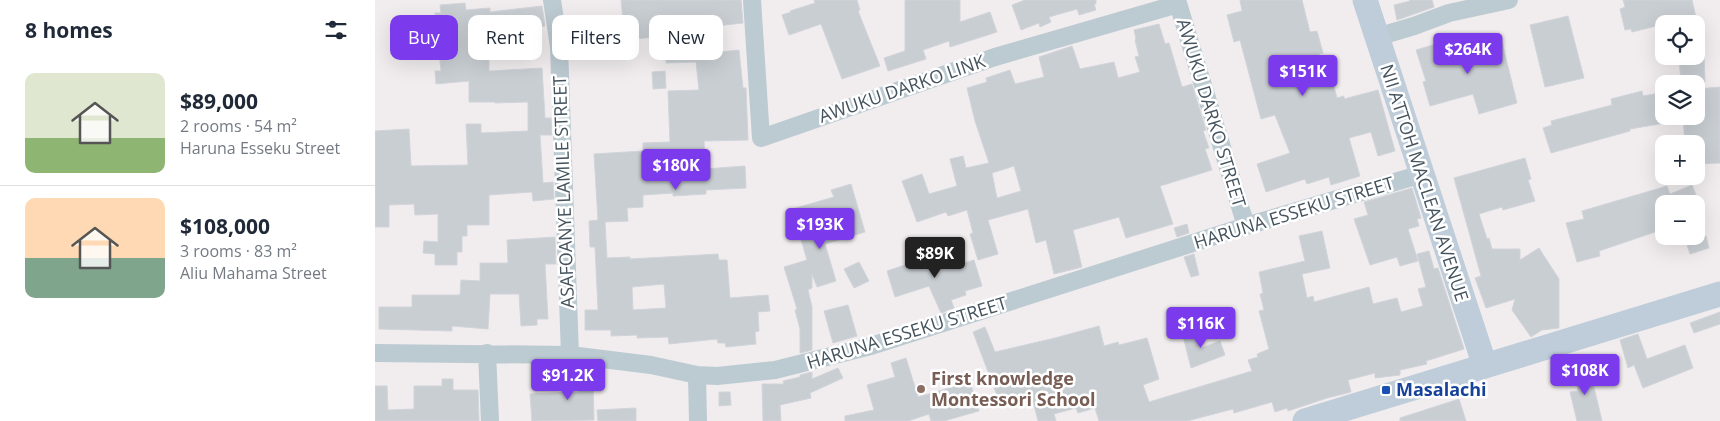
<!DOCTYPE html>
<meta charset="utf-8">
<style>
body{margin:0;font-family:"Open Sans",sans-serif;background:#f2f2f3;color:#1f2937;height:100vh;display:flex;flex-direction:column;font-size:19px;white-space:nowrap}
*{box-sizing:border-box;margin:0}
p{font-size:16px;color:#747a83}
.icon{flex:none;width:28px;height:28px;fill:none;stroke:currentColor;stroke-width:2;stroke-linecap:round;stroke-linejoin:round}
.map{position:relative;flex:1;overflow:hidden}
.panel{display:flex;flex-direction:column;background:#fff;width:375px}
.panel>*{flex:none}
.banner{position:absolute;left:15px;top:15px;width:475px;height:45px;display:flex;gap:10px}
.controls{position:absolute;left:1280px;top:15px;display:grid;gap:10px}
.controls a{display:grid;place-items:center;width:50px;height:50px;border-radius:10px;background:#fff;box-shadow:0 5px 20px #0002;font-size:25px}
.price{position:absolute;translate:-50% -42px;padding:0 11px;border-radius:5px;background:#7c3aed;color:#fff;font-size:16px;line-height:32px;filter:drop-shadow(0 1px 2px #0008)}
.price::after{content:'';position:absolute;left:50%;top:30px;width:15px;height:11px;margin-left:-8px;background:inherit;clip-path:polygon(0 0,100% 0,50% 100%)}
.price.active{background:#222;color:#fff}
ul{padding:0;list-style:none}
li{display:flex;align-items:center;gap:15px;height:125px;padding:0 25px}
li+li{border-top:1px solid #e0e1e3}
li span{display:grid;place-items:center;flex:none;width:140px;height:100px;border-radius:10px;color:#555}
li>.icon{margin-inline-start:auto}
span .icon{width:60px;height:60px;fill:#fffc;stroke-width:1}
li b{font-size:21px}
h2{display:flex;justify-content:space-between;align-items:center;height:60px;padding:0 25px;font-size:21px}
.tag{padding:0 18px;border-radius:10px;background:#fff;box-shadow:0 5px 20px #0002;font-size:18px;line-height:45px}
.tag.active{background:#7c3aed;color:#fff}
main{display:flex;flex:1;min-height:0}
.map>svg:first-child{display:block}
.building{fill:#c9ced3;stroke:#d1d4da;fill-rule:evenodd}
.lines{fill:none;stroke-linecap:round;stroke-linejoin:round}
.street{stroke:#bccad1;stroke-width:18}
.secondary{stroke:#becdd9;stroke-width:25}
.education-dot{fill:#8d6e63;stroke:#fff;stroke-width:2}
.transit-dot{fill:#1a4fb4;stroke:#fff;stroke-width:2}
.labels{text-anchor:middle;stroke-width:5;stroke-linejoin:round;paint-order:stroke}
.street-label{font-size:18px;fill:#44535d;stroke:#fff}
.education-label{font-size:18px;font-weight:bold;fill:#785e54;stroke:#fff;text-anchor:start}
.transit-label{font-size:18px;font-weight:bold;fill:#164399;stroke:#fff;text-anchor:start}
</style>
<main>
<section class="panel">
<h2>8 homes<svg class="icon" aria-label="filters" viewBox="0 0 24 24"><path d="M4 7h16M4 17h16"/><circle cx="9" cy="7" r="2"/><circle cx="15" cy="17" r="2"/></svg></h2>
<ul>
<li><span style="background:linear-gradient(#dfe7d0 65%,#8fb573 0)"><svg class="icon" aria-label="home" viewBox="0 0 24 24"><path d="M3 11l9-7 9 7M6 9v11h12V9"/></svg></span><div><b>$89,000</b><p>2 rooms · 54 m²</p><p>Haruna Esseku Street</p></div></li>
<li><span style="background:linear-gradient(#ffd9b3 60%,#7fa58c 0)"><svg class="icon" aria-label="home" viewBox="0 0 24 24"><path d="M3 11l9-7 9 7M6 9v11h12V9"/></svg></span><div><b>$108,000</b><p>3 rooms · 83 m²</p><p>Aliu Mahama Street</p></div></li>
</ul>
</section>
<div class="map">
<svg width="1345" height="421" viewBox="0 0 1345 421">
<rect width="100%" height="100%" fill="#f1edee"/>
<path class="building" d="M246 0H366L368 23 323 28 324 54 364 50 368 88H371L373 140 329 141 330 169 370 166 371 188 331 190V194L298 196V193L268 195V207L252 208 253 221 230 222 232 258 255 257V259L343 254 344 260H352L355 298 393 295 395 311 383 312 384 331 380 332 381 344 351 347 350 343H343L342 339 294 344 293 337 262 338V335L236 336V330H210V310H223L220 247H215L214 221 223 220 219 154 268 151V143L295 142 293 91 324 90 321 62 291 63V40L280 41V37L250 40ZM289 284 291 308 258 310 257 287Z
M439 0H482L485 10 483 11 505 66 467 79 446 24 414 35 407 15 416 12 415 11 440 3Z
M530 0H585V22L615 12 622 32 575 47 574 41 548 50 551 59 513 71 509 58 530 51Z
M650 0H721V4H719L721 10 704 15 702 9 674 17 676 22 665 27 664 23 646 30 637 5Z
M865 0H927L935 32 942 31 948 53 944 54 951 80 957 79 962 98 969 96V99L1003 90 1020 151 1003 156 996 132 974 138 985 176 956 185 954 177 932 184 930 179 891 192 882 164 915 153 900 115 886 119 865 40 859 42 852 15 867 11Z
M1034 0H1057L1059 7 1022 20 1019 5 1035 1Z
M1248 0H1317L1321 17 1314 19 1315 22 1306 24H1289L1257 32 1256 29 1250 30 1245 9 1250 7Z
M90 3 91 10 115 8V12L167 6 170 26 114 33V71L167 68 170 118H176L177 135H165L168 183 178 182 179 199 158 201 157 192 114 195V225H92V236H87V252H82V265H60V254L48 253 49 241 63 242V214L40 215 39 204 14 205V227H0V131L34 129 36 166 93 165 91 124H106V133L153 131V102L120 103V102H94V81L61 84 60 71H66L63 41 17 46 15 28 61 24 60 13H66L65 5Z
M1193 16 1209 78 1170 87 1155 25Z
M784 24 790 44 794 43 807 87 817 84 831 130 828 131 834 148 830 149 837 170 785 186 798 224 751 238 744 217 698 230 707 267 679 274 671 240 661 243 653 209 613 220 623 254 603 260 595 234 598 233 592 210 573 216 571 212 542 222 527 181 547 174 554 194 582 186 575 159 588 156 591 168 614 163 600 121 592 88 612 82 611 78 635 70 640 84 669 77 664 57 697 46 705 69 739 62 743 78 765 72 760 57 764 56 760 40 761 39 759 30ZM639 166 646 191 622 198 617 173Z
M1126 38 1142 103 1104 114 1098 94 1055 106 1048 82 1051 81 1041 50 1071 41 1074 53Z
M1304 56H1329L1330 82 1306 83Z
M290 71 291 88 278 89 277 72Z
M1345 87V163L1321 164V144H1310L1308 116H1321V89Z
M1267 91 1268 96 1285 93 1290 123 1255 129V131L1176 153 1168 128 1177 125 1176 121 1237 105 1236 99Z
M1150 158 1156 179 1153 180 1160 201 1128 210 1127 207 1104 214 1112 239 1114 238 1117 249H1145V260L1164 248 1184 279V328L1167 330 1156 337 1137 310 1140 299 1111 308 1100 278 1106 276 1079 178Z
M476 184 490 232 450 244 461 281 442 287 437 274V288L433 290 437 307V350L425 353V329L420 310 422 309 409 267 432 260 417 209 459 197 456 190Z
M1317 185 1321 195 1300 204H1289V229L1224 251 1225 256 1202 262 1191 223 1209 219 1207 211 1292 186 1295 194Z
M1037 188 1046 218 1042 219 1044 226 1033 229 1043 261 1025 266 1022 257 995 265 979 219 993 215 989 202Z
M812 224 814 233 802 237 799 228Z
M947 231 955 268 927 274 932 298 938 296 939 302 994 287 998 304 1022 298 1026 312 1048 306 1043 289 1051 287 1042 254 1054 251 1059 269 1063 268 1089 349 1051 361 1052 364 1025 370V375L1000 378V373L973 380 976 392 952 398 913 411 912 408 900 412 897 402 859 413 858 409 812 421H724L720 408 703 413 701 408 679 414 681 421H663L656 394 626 406 598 332 610 327 620 352 680 338 724 326 729 346 743 342 744 345 772 338 784 379 768 385 774 402 877 371 873 360 883 357 882 354 894 349 884 311 889 310 885 294 888 293 884 272 930 261 924 236Z
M1309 236H1331L1334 248 1315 254Z
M180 237 181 264H170L173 319H162V325L146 326 144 294H115L113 329 77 326V331L4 329V307H37V295H85L86 280 105 281V263H133L132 240Z
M563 251 569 269 599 260 607 286 590 291 591 295 576 300 579 308 566 313 554 286 520 297 512 271 533 264 531 258 545 253 546 256Z
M819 254 824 275 816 277 809 257Z
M484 262 494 281 479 288 469 269Z
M473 305 482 336 458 343 449 311Z
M1345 312V324L1319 333 1315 323Z
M821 329 826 348 845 341 850 355 816 368 807 332Z
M1263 334 1272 359 1310 345 1318 368 1268 388 1259 365 1253 368 1245 340Z
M531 358 543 397 595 382 604 411 569 421H556L554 414 533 421H470V416L499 410 492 385 520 377 516 363Z
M1213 362 1227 421H1202L1195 392 1203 391 1202 384H1205L1198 368Z
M205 367 228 370 227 383H218L219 420 157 421 155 394 204 392Z
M463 368 468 378 435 393 436 398 405 405 406 421H388L387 384H409L408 381 425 377V375L437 372V379Z
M67 379H78V390H103L104 421H0V386H12L13 410 39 409V386H67Z
M344 392H355L356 405 344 406Z
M1084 399 1091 421H1025V418Z
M261 408V421H223L222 410Z"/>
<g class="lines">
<path class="street" d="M177 0 184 47 195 355
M377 0 386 138 620 57 803 4
M802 0 871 226
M1002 37 1039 26 1074 13 1134 0
M0 353 195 355 276 365 322 375 342 376 400 370 496 346 871 226 1047 174
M112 353 115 421
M322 375 323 421"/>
<path class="secondary" d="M990 0 1110 366
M930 421 1345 294"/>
</g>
<circle class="education-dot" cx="546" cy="389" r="5"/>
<rect class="transit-dot" x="1006" y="385" width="10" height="10" rx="2.5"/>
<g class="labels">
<g class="street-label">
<text transform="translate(527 89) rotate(-19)" y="6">AWUKU DARKO LINK</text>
<text transform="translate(836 113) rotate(73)" y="6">AWUKU DARKO STREET</text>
<text transform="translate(1049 183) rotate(72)" y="6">NII ATTOH MACLEAN AVENUE</text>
<text transform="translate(189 192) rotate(-92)" y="6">ASAFOANYE LAMILE STREET</text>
<text transform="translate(919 213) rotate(-17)" y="6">HARUNA ESSEKU STREET</text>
<text transform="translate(532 333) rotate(-17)" y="6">HARUNA ESSEKU STREET</text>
</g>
<g class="education-label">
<text x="556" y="385">First knowledge<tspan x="556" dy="21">Montessori School</tspan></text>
</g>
<g class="transit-label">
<text x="1021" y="396">Masalachi</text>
</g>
</g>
</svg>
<div class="controls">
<a><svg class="icon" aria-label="locate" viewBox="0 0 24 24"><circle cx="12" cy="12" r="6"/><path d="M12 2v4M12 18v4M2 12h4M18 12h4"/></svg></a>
<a><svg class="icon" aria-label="layers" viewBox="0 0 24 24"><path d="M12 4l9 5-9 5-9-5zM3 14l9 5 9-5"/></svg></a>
<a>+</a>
<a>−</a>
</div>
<b class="price" style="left:1093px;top:75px">$264K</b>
<b class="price" style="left:928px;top:97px">$151K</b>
<b class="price" style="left:301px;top:191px">$180K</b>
<b class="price" style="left:445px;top:250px">$193K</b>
<b class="price active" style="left:560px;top:279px">$89K</b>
<b class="price" style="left:826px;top:349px">$116K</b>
<b class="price" style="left:1210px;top:396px">$108K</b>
<b class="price" style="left:193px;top:401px">$91.2K</b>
<div class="banner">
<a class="tag active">Buy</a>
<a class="tag">Rent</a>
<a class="tag">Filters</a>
<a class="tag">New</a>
</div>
</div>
</main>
